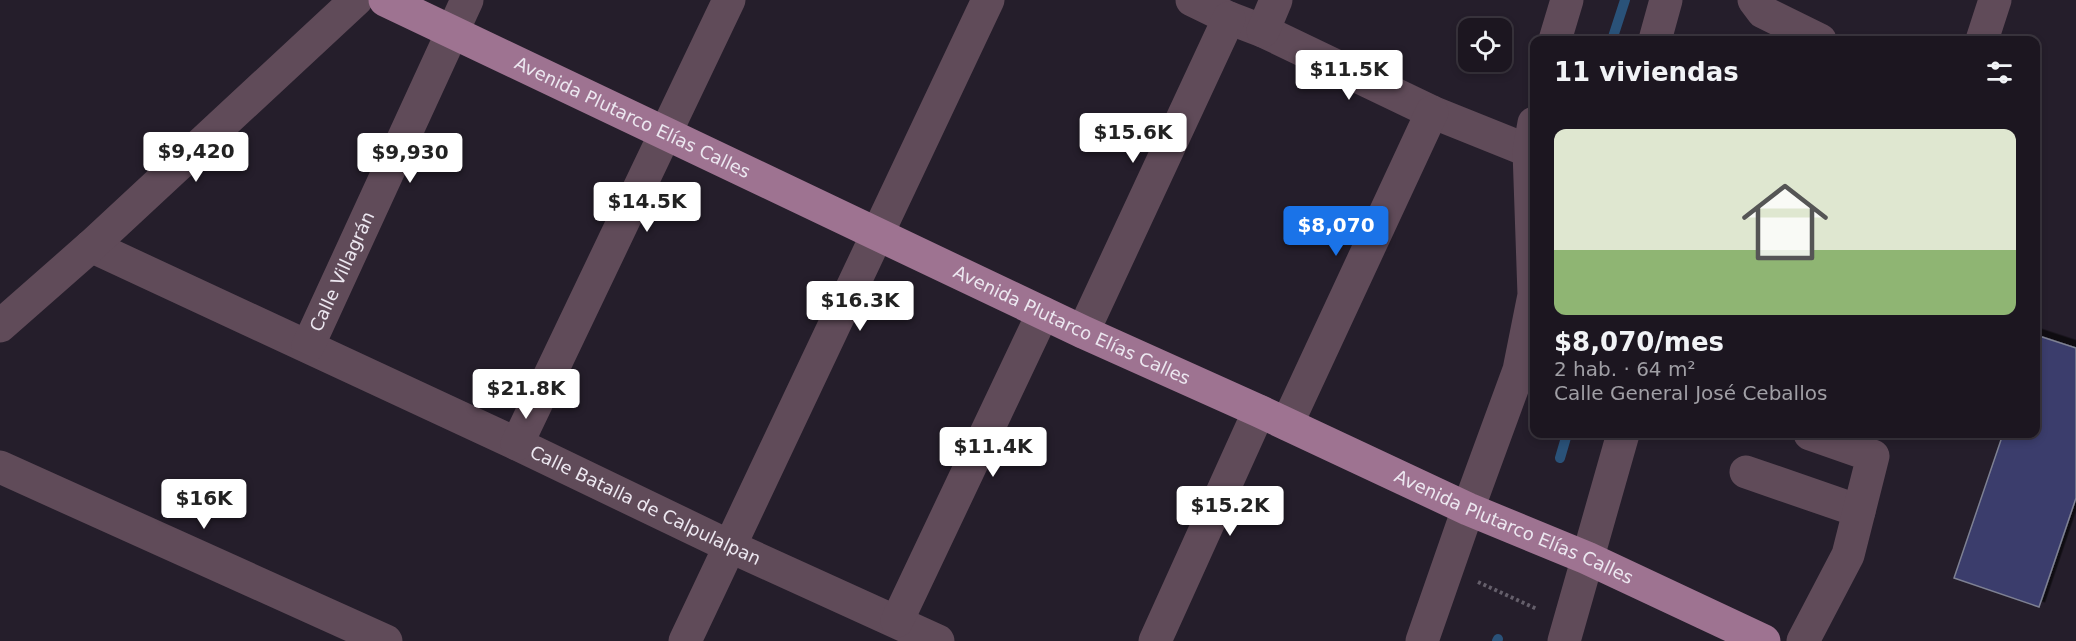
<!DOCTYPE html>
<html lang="es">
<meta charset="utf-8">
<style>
body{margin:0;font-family:"DejaVu Sans",sans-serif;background:#251f29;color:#f1f3f6;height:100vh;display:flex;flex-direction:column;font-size:22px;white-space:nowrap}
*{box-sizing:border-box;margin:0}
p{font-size:20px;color:#a09fa5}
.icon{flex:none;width:33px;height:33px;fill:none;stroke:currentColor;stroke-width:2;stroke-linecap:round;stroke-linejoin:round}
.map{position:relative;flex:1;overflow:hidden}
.sheet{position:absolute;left:1530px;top:36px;width:510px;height:402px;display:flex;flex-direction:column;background:#1c1620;border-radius:12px;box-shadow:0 3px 9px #0003,0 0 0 2px #3a353e}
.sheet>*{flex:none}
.tools{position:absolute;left:1458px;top:18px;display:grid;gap:12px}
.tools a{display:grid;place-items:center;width:54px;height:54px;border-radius:12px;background:#1c1620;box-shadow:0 3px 9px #0003,0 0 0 2px #3a353e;font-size:30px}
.price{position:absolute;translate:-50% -51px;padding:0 14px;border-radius:6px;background:#fff;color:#222;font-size:20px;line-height:39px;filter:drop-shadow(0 2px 3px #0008)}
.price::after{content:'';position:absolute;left:50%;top:36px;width:18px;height:14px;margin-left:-9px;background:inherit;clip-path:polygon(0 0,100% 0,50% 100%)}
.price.selected{background:#1a73e8;color:#fff}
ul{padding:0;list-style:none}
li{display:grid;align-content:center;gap:12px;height:318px;padding:0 24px}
li span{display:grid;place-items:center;height:186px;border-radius:12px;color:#555}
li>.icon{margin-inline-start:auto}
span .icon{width:108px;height:108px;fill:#fffc;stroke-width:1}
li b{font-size:26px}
h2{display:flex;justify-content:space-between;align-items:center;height:72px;padding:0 24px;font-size:26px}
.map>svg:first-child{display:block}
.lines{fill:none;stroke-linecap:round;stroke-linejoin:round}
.stream{stroke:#2a5279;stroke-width:10}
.building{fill:#3a3c6c;stroke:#7e8193;stroke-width:1.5;filter:url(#shadow)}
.path{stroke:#655f6b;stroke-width:4;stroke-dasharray:3 3;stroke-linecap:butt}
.minor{stroke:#604b59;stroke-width:33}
.major{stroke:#9e7391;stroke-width:33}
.labels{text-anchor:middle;stroke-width:6;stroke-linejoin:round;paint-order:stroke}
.street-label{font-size:18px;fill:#ece7f0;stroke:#1b1421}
</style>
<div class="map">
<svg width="2076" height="641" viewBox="0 0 2076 641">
<defs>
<filter id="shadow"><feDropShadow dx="5.5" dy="-5.5" stdDeviation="0" flood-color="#0009"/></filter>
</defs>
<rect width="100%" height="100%" fill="#251e2b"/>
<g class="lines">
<path class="stream" d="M1612 40 1625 0
M1560 458 1567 434
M1497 641 1498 639"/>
</g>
<path class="building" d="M2036 335 2076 348V498L2039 607 1954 578 2003 434H2036Z"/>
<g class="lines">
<path class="path" d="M1478 582 1537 609"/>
<g class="minor">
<path d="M1192 0 1229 18 1263 31 1432 112 1529 151"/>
<path d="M1754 0 1763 12 1820 40"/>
<path d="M1263 31 1276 0"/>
<path d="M1555 40 1567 0"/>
<path d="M1655 40 1666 0"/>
<path d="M1982 40 1995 0"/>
<path id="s1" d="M91 246 517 444 729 546 938 641"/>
<path d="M0 326 91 246 356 0"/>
<path d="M1083 332 1229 18"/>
<path id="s2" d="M308 346 467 0"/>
<path d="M1287 424 1432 112"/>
<path d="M517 444 729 0"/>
<path d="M0 467 386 641"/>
<path d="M1746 472 1859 511"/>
<path d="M897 621 1043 313"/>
<path d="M685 641 988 0"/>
<path d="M1155 641 1259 411"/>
<path d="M1422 641 1468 509 1519 370 1534 295 1529 151 1534 123"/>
<path d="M1564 641 1623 434"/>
<path d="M1803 641 1848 555 1873 456 1810 434"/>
</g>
<path class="major" id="s3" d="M385 0 1083 332 1259 411 1468 509 1587 558 1764 641"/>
</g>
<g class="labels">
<g class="street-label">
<text dy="6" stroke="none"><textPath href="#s3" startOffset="274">Avenida Plutarco Elías Calles</textPath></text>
<text dy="6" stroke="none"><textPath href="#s2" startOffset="82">Calle Villagrán</textPath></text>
<text dy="6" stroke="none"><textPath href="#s3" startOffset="760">Avenida Plutarco Elías Calles</textPath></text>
<text dy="6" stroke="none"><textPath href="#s1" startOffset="612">Calle Batalla de Calpulalpan</textPath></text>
<text dy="6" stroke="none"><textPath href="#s3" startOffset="1246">Avenida Plutarco Elías Calles</textPath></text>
</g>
</g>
</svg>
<div class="tools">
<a><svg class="icon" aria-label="locate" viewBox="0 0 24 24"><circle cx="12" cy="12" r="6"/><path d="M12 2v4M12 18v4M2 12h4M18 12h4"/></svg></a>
</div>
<b class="price" style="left:1349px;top:101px">$11.5K</b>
<b class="price" style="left:1133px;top:164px">$15.6K</b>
<b class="price" style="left:196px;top:183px">$9,420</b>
<b class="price" style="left:410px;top:184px">$9,930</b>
<b class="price" style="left:647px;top:233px">$14.5K</b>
<b class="price selected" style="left:1336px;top:257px">$8,070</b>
<b class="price" style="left:860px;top:332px">$16.3K</b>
<b class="price" style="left:526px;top:420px">$21.8K</b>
<b class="price" style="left:993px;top:478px">$11.4K</b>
<b class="price" style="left:204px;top:530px">$16K</b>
<b class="price" style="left:1230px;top:537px">$15.2K</b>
<section class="sheet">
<h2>11 viviendas<svg class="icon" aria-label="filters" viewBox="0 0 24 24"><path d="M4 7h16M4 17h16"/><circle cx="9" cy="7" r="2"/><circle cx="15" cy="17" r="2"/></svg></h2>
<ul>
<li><span style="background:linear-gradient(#dfe7d0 65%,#8fb573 0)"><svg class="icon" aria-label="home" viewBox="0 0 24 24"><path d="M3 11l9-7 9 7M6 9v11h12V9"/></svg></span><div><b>$8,070/mes</b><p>2 hab. · 64 m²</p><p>Calle General José Ceballos</p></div></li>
</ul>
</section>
</div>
